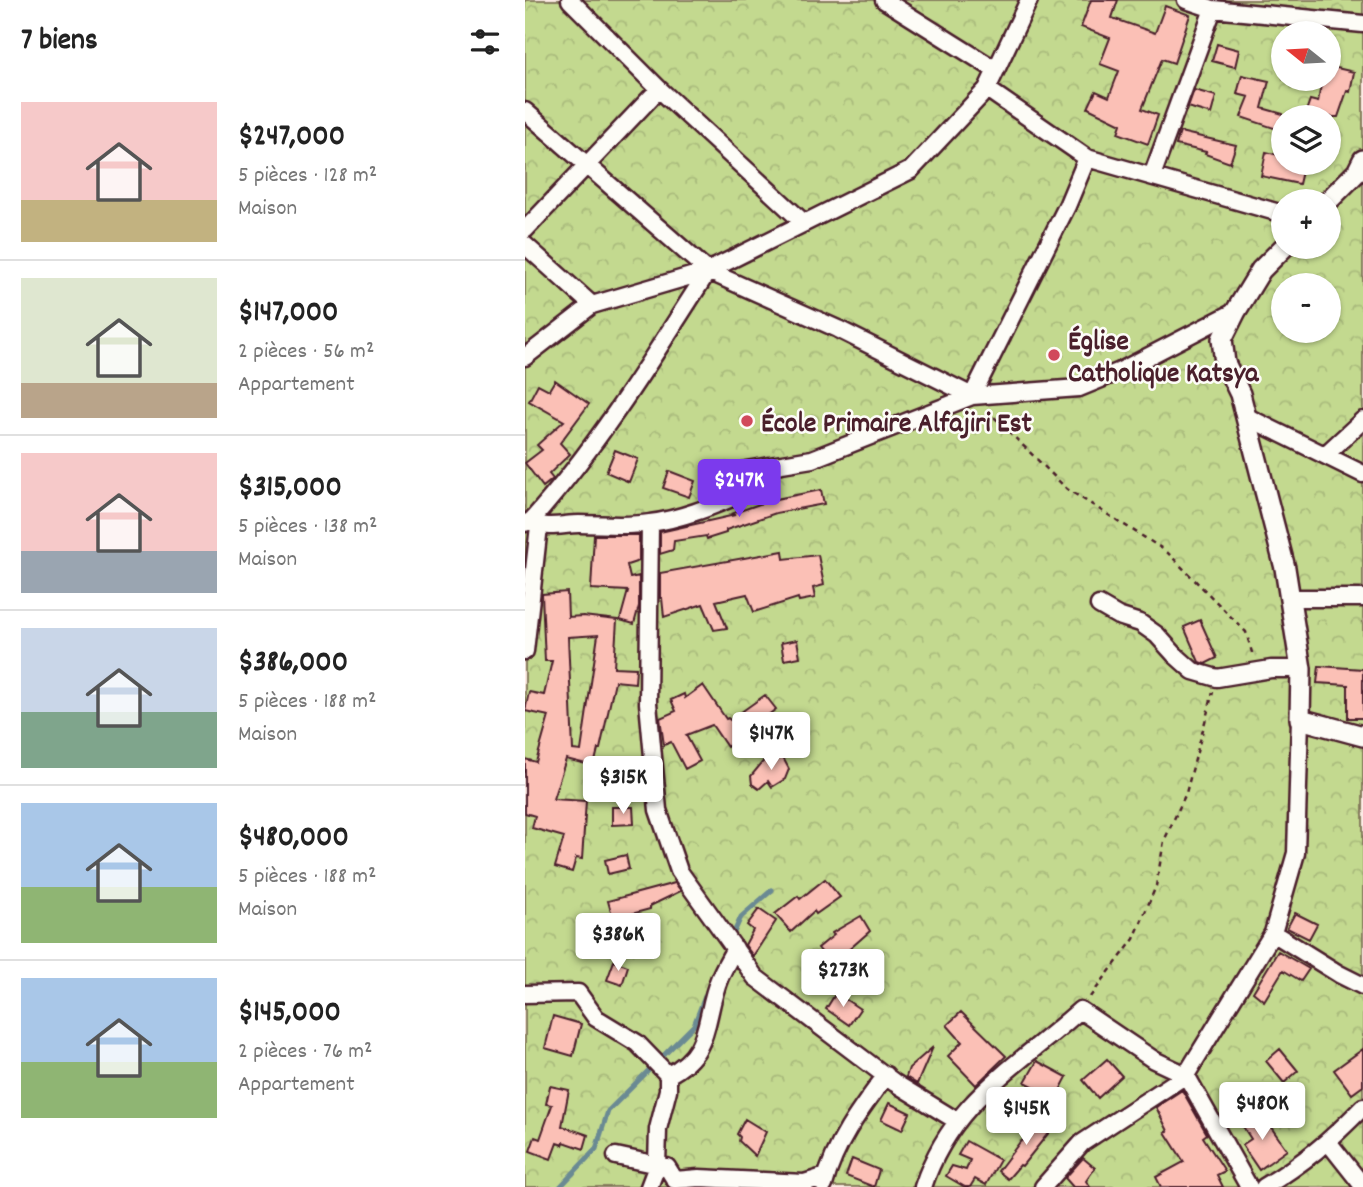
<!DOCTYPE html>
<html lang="fr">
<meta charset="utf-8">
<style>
body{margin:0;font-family:Dekko,sans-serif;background:#f2f2f2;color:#222;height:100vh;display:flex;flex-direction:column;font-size:26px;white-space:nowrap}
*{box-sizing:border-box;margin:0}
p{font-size:23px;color:#767676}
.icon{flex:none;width:38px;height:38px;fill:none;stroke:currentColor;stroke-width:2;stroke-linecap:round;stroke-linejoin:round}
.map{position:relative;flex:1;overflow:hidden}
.details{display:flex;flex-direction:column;background:#fff;width:525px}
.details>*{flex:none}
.needle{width:46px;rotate:288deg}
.controls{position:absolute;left:746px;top:21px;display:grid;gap:14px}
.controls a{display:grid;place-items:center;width:70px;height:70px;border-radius:50%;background:#fff;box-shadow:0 2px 5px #0004;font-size:35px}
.price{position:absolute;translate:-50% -60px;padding:0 16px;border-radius:7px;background:#fff;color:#222;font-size:23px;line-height:46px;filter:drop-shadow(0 2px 4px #0008)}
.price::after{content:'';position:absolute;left:50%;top:42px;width:21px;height:16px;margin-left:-10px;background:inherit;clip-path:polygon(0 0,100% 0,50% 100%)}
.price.on{background:#7c3aed;color:#fff}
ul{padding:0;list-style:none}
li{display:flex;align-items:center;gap:21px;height:175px;padding:0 21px}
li+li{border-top:2px solid #e0e0e0}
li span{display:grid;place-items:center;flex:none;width:196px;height:140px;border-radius:0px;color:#555}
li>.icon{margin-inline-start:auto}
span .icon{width:84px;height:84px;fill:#fffc;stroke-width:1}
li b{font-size:30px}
h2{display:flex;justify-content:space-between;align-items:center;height:84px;padding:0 21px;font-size:30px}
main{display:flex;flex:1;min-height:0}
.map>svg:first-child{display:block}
.forest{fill:url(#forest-crowns);stroke:#867c5d;stroke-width:2;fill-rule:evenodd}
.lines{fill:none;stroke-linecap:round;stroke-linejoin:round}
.stream{stroke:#6b8a93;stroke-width:5}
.building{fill:#fbc0b6;stroke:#4a1f2b;stroke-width:2;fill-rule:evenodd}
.minor-casing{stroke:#4a1f2b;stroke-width:21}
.tertiary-casing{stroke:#4a1f2b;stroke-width:24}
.path{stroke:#4a1f2b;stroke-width:2.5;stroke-dasharray:5 5;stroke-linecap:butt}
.minor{stroke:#fdfcf7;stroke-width:16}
.tertiary{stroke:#fdfcf7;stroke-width:19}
.poi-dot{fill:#d1495b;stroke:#fdfcf7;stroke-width:2.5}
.labels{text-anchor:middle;stroke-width:5;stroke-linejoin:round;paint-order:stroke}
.poi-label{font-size:28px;font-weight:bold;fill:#4a1f2b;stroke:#fdfcf7;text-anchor:start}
</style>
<main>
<section class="details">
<h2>7 biens<svg class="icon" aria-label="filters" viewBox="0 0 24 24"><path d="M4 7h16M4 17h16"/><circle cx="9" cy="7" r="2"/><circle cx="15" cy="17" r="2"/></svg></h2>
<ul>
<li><span style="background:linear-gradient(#f6c9c9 70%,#c2b280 0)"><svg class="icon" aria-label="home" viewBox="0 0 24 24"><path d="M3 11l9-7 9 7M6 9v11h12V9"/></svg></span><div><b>$247,000</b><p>5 pièces · 128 m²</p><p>Maison</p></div></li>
<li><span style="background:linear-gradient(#dfe7d0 75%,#b9a48a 0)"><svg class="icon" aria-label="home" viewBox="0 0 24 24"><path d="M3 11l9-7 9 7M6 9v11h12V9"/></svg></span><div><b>$147,000</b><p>2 pièces · 56 m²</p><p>Appartement</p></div></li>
<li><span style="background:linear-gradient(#f6c9c9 70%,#9aa5b1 0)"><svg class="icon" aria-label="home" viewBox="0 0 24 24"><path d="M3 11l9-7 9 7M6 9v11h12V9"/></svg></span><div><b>$315,000</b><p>5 pièces · 138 m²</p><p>Maison</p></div></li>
<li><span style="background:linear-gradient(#c9d6e8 60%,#7fa58c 0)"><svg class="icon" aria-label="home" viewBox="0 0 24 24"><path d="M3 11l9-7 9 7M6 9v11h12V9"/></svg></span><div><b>$386,000</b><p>5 pièces · 188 m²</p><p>Maison</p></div></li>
<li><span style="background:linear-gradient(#a9c7e8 60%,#8fb573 0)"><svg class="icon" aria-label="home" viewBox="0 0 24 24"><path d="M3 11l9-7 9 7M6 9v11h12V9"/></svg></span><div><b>$480,000</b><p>5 pièces · 188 m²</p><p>Maison</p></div></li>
<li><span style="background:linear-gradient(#a9c7e8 60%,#8fb573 0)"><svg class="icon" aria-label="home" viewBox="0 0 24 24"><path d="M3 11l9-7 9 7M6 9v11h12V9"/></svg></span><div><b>$145,000</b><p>2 pièces · 76 m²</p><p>Appartement</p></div></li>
</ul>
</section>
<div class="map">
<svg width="838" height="1187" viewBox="0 0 838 1187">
<defs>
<pattern id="forest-crowns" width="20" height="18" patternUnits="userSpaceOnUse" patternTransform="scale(1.75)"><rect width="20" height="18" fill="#c3d98f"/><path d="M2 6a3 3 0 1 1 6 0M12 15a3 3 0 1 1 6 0" fill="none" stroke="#a9ba7c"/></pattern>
</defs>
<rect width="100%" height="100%" fill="#fceae4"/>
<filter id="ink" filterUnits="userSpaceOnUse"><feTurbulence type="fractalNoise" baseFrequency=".0143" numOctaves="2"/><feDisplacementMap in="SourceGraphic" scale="14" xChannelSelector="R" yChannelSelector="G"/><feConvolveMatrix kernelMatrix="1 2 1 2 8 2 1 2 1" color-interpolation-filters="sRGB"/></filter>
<g filter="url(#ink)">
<path class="forest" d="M0 0H838V1187H0ZM758 33H803V79H758ZM758 117H803V163H758ZM758 201H803V247H758ZM758 285H803V331H758Z"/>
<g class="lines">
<path class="stream" d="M207 937 216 917 247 890
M35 1187 71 1149 83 1111 169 1025 191 968"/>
</g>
<path class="building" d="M566 0H593L587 18 630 33 640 6 665 15 649 63 637 59 617 109 633 115 623 144 593 133 596 124 563 108 571 91 584 97 594 71 575 64 585 38 556 27Z
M692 44 714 50 710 67 687 61Z
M803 66 829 72 825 92 822 91 813 117H779L785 100 793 102 797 79H803Z
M717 75 744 81 737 108 758 114V131L716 117 724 97 712 94Z
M669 90 691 96 686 114 663 107Z
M655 132 711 145 705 163 680 154 681 152 651 145Z
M741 152 758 156V163H779L774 184 736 176Z
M30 380 64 404 35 443 45 454 24 474 28 479 18 487 0 463 17 450 12 445 39 421 4 401 13 384 24 390Z
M90 450 113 459 104 482 81 472Z
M144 471 170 481 164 497 138 488Z
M296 490 299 504 251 513 201 530V533L182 539 181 536 149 541 148 550 135 554V532L210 515 206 514 246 500Z
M69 535H114V561L102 565 105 578 114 576V606L109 624 95 620 103 591 66 589Z
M258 551 259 559 293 555 299 585 288 588 290 598 274 601 273 598 229 612 222 594 191 601 202 628 189 630 178 604 139 617 137 598H135V573Z
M42 592 43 617 58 616 92 620 89 667 111 668 110 683 90 681 75 749H73L69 766 41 759 28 799 61 801 57 859 51 858 47 872 30 867 39 837 7 828 10 816 0 813V759L11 762 24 716 0 711 4 692 19 695 27 661H20L17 594ZM73 635 56 751 48 750 43 637Z
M675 620 692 658 680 664 674 662 659 627Z
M272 640 275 657 259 660 256 643Z
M794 666 838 669V718H823V685L792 683Z
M178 685 201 719 203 718 205 720 240 695 251 709 202 747 187 725 161 735 175 761 160 769 146 742 139 745 135 718 151 711 146 700 159 694 160 698Z
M249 754H256L264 769 260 779 247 787 243 781 234 789 227 784 226 776 240 759Z
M87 807H108L109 824 87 825Z
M101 855 104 869 83 874 80 860Z
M300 879 315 897 291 914 289 911 266 932 250 914 273 896 275 899Z
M150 883 156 891 125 906V909L88 919 83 901Z
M234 909 251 921 228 956 220 945 228 930 222 925Z
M770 913 792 924 784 939 762 928Z
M336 916 345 931 295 975 285 964 297 953 293 948 309 935 307 933Z
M753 951 784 969 776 981 758 970 739 1001 728 992Z
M89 961 103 966 97 985 82 980Z
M311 993 335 1009 324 1025 301 1009Z
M436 1012 481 1056 451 1085 423 1056 437 1042 422 1025Z
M28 1016 56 1024 48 1056 20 1048Z
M408 1047 392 1084 381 1077 384 1068Z
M755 1049 773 1071 759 1083 741 1061Z
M838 1049V1086L827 1094 809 1070Z
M582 1059 597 1076 573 1098 558 1080Z
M512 1061 542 1077 531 1098 500 1082Z
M25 1086 44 1090 37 1126 63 1135 59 1149 39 1142 38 1145 32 1143 26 1159 5 1151 10 1137 15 1139 27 1105 21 1104Z
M657 1090 682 1134 678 1137 700 1171 692 1175 698 1187H636L631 1177 659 1162 640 1132 643 1131 631 1107Z
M364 1103 385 1113 377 1130 356 1120Z
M736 1113 762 1150 734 1170 717 1145 726 1139 717 1125Z
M507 1118 517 1125 514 1131 533 1119 534 1120 497 1166 495 1165 483 1179 473 1171 495 1142 502 1138 496 1132Z
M220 1119 241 1132 230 1156 214 1141 215 1137 212 1134Z
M441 1141 475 1160 461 1185 450 1179 445 1187H440L421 1176 427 1166 441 1170 445 1160 433 1155Z
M558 1158 570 1168 561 1181 565 1187H548L540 1178Z
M327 1159 354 1170 349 1187 321 1176Z"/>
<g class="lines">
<defs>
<path id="minor" d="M45 0 134 89 279 223
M359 0 469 69
M661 0 688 9 838 24
M462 89 562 158
M0 111 183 271 313 329 447 396
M627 176 688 9
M0 230 134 89
M0 245 67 305
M0 357 67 305 183 271 386 170 462 89 504 0
M447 396 542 206 562 158 758 214
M720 416 838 474
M800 455 838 420
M6 521C20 530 38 524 54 524 78 524 101 527 125 523 156 519 185 507 214 495L221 470 287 459 447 396 554 388 593 372 711 311
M0 523 6 521C74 445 128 357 183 271
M125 523 123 703 133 810 154 871 230 977 370 1083 432 1121
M764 598H838
M574 605 593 616 615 623 632 635 650 655 668 671 692 678 746 669H776
M0 651 14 526
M748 933 814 974 838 986
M0 994 53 993 71 1018 112 1043 143 1075V1090L133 1129 132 1166 124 1187
M143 1075C189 1052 178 1017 195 977 199 967 205 958 210 948
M804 1143 838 1186
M91 1156 142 1167 150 1180 174 1178 279 1183 301 1176
M299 1185C310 1143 335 1110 361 1075
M398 1187C426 1101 492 1067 555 1010L629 1060 661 1075 724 1187
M518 1187 557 1143 661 1075 748 933 771 853 775 719
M739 1187C779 1163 805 1141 838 1107"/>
<path id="tertiary" d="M803 201 832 172 838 160
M759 247 736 270 711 311 697 339 700 363 715 394 760 568 776 669 775 719 838 736"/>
</defs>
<use href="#minor" class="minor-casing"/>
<use href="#tertiary" class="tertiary-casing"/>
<path class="path" d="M462 410 542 489 641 551 721 632 728 656
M565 997 609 939 631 886 639 841 661 793 688 692"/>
<use href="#minor" class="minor"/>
<use href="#tertiary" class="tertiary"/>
</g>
</g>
<g class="poi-dot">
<circle cx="529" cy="355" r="7"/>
<circle cx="222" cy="421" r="7"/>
</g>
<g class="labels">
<g class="poi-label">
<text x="543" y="349">Église<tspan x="543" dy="32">Catholique Katsya</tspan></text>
<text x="236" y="431">École Primaire Alfajiri Est</text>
</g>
</g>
</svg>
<div class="controls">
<a><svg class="needle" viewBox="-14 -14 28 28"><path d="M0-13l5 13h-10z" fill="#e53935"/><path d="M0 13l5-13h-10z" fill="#767676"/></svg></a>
<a><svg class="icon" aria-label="layers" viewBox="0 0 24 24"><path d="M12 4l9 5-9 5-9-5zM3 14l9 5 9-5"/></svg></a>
<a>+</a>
<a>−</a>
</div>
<b class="price on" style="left:214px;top:519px">$247K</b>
<b class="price" style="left:246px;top:772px">$147K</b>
<b class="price" style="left:98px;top:816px">$315K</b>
<b class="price" style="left:93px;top:973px">$386K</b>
<b class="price" style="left:318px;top:1009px">$273K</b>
<b class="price" style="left:737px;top:1142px">$480K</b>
<b class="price" style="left:501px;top:1147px">$145K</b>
</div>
</main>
